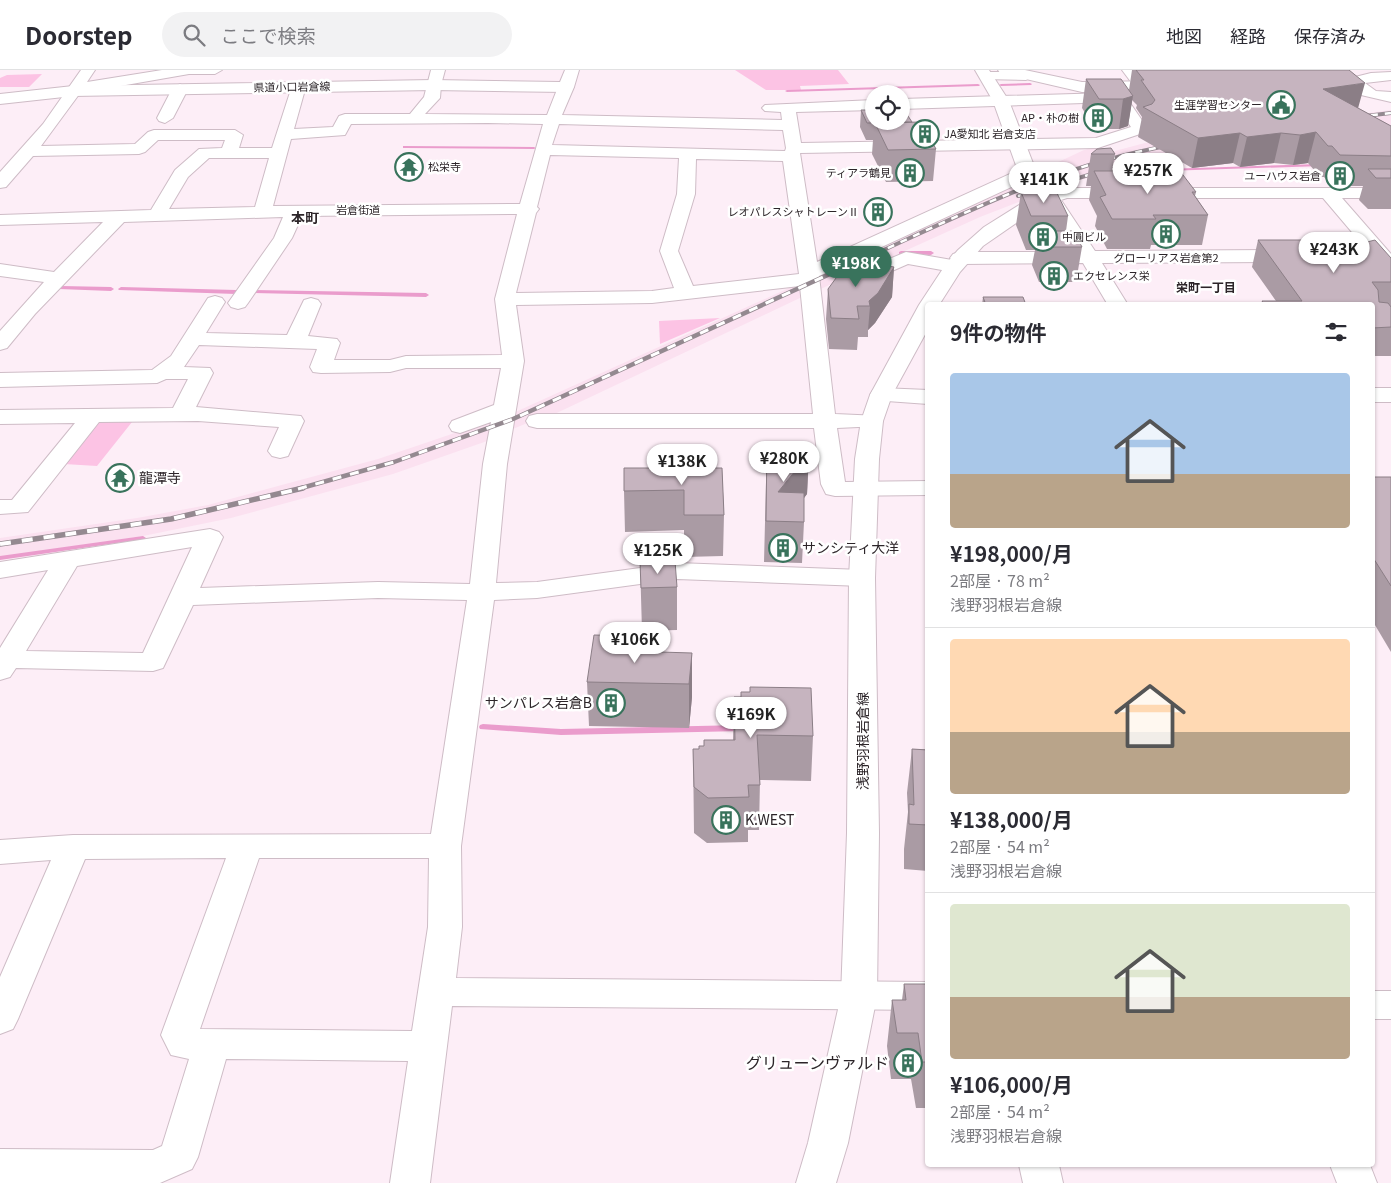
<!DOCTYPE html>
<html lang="ja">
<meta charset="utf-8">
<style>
body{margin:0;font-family:Georgia,"Noto Sans JP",serif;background:#f2f2f3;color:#2b2b33;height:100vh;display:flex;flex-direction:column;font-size:19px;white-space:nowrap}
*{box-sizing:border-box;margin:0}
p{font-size:16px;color:#7c7c81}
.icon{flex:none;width:28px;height:28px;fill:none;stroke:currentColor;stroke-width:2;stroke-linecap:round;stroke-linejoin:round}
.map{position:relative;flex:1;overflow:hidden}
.side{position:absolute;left:925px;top:232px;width:450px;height:865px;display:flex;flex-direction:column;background:#fff;border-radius:5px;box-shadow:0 1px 4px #0004}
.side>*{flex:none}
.buttons{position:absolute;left:865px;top:15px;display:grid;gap:10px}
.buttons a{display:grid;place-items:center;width:45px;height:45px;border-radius:50%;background:#fff;box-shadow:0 1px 4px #0004;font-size:25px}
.price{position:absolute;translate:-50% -42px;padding:0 11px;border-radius:18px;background:#fff;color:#222;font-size:16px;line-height:32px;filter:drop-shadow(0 1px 2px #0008)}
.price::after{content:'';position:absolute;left:50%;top:30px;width:15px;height:11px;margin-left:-8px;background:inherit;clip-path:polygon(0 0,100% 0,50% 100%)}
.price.active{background:#39735c;color:#fff}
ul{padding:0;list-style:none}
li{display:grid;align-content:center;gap:10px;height:265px;padding:0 25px}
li+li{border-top:1px solid #e1e1e2}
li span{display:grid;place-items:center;height:155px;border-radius:5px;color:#555}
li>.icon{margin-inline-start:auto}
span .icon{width:90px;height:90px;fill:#fffc;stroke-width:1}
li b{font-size:21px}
h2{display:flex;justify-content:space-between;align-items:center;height:60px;padding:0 25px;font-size:21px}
header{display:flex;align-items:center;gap:30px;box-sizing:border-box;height:70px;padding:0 25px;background:#fff;border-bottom:1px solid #e1e1e2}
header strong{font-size:24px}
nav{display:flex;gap:28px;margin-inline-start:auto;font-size:18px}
.search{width:350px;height:45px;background:#f2f2f3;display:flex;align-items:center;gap:12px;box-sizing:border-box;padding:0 18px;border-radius:28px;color:#7c7c81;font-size:19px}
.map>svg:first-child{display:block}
.built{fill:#fbe1f0}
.green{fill:#fcc3e4}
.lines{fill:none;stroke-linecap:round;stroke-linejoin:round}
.stream{fill:#ea9ccc;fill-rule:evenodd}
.minor-casing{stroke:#cebcc6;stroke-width:2}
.major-casing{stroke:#cebcc6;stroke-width:2}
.minor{fill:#fff;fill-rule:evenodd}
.major{fill:#fff;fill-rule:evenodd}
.rail-far2-casing{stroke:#948990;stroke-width:4}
.rail-far1-casing{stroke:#948990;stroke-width:4.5}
.rail-casing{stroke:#948990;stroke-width:5.5}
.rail-far2{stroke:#fff;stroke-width:2.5;stroke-dasharray:7;stroke-linecap:butt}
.rail-far1{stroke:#fff;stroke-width:3;stroke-dasharray:9;stroke-linecap:butt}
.rail{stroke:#fff;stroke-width:4;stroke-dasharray:11;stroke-linecap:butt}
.wall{fill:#aa9ba4}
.shaded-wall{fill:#8b7e86}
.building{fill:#c6b4bf;stroke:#8b7e86}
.labels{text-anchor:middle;stroke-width:5;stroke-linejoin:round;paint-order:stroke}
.far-street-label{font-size:11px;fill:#2c2529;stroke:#fff}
.far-poi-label{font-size:11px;fill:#2c2529;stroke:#fff;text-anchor:end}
.far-neighbourhood-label{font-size:12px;font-weight:bold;fill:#2c2529;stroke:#fff}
.far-quarter-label{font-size:14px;font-weight:bold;fill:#2c2529;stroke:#fff}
.poi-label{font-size:14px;fill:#2c2529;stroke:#fff;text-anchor:start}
.street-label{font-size:14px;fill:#2c2529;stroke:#fff}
.near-poi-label{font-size:16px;fill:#2c2529;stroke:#fff;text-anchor:end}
</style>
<header>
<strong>Doorstep</strong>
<div class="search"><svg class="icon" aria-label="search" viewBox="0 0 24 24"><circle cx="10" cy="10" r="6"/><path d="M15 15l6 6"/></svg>ここで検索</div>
<nav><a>地図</a><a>経路</a><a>保存済み</a></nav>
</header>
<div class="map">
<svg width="1391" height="1113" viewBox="0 0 1391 1113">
<rect width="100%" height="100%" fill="#fdeef7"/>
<path class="built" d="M1391 40V64L1343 66 1176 89 1102 104 1068 113 980 147 814 222 813 207 1084 80 1092 78 1107 83 1145 73 1193 66Z
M800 213 802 227 544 349H537L508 361 511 344Z
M493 350 490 370 393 404 231 448 143 466 0 487V468L137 448 208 435 378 389Z"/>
<path class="green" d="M735 0H838L849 14 800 16 801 20H766Z
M42 4 29 17H0V8L7 5Z
M720 248 660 274 659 251Z
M136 347 97 396 64 394 99 350Z"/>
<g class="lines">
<path class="stream" d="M1030 13 1032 14 1031 15 1001 16 999 15 1001 14Z
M978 14 980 15 979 16 787 22 785 21 787 20Z
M403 76 534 77 536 78 534 79 405 78H403Z
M1320 94 1322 95V96L1164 101 1146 96 1148 95 1164 99Z
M901 181H931L934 183 931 185 899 184V182Z
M61 216 111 217 114 219 111 221 59 219V217Z
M121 217 236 220 239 222 236 224 119 220 118 219Z
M251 220 426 223 429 225 426 227 249 223 248 222Z
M143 466 146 468 145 469 0 490V486Z
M483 654 561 659 743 655 747 658 743 661 561 665 480 659 479 657 480 655Z"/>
<defs>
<path id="minor" d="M81 0H95L87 12 162 0H222L215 4H189L80 23 41 76 135 74 148 62 154 60H235L243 65 239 78H272L293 13H303L306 16 294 59 333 57 339 46 345 44H410L424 27 431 0H445L441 15 440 28 425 44 547 45 558 17 566 12 574 17 562 45 782 50 781 42 765 41 762 38 765 35 874 30V40L796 42 801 73 1096 68 1131 57 1114 32 901 39V29L1108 23 1104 17 1107 14H1117L1148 59 1146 62 1098 78 800 83 817 192 1021 99H1033L1036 103 1033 107 819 206 835 344 880 346 883 351 880 356 837 358 845 412 928 411V425L835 426 826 424 821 414 814 358H537L529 356 526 351 529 346 537 344H813L800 216 652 233 516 235 524 291 507 394 496 513 537 512 677 493 862 500 871 502 875 508 871 514 862 516 677 509 537 528 494 530 461 776 462 857 456 908 928 912V940L452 936 430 1113H390L408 991 226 989 198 1087 192 1099 160 1113H0V1079L153 1080 162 1076 189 989 171 985 161 965 226 788 85 789 18 949 13 959 0 964V907L51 790 0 794V770L73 765 431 764 467 530 378 528 193 535 163 598 153 601 16 598 10 607 0 610V578L48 500 0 508V492L210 459 219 462 223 467 200 518 378 512 470 514 483 394 491 352 460 363 452 361 449 356 452 351 494 335 501 298H406L390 302 321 303 313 302 310 297 317 279 199 275 184 297 210 298 213 303 196 337 301 346 304 351 288 386 280 388 272 386 268 381 279 357 198 351 99 352 28 442 0 444V430H12L75 353 0 354V340L173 338 188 309H166L157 313 0 317V303L152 300 171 286 208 228 215 226 222 228 225 232 206 263 287 265 304 230 311 228 318 230 321 234 308 266 337 269 340 273 334 290H390L406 286 502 285 495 229 517 144 302 146 292 168 248 233 245 237 238 239 231 237 228 233 274 168 283 147 124 152 35 244 7 278 0 280V261L44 212 0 206V194L54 202 103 152 0 155V145L151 140 175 100 199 79 222 78 225 70H158L145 82 139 84 33 86 6 117 0 118V102L43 54ZM488 53 543 54 520 134 273 136 291 69 345 65 351 54ZM559 54 783 60 786 78 785 81 552 75ZM550 85 679 88 677 124 660 181 674 218 652 221 516 223 536 143 539 139 537 137ZM209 88H269L255 137 169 139 188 107ZM696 89 783 91 799 204 693 216 678 181 695 124ZM192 477 143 583 26 581 77 496ZM259 788H429L428 857 412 961 200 959Z
M1122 0H1137L1150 17 1147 20H1137Z
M987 2H1026L1033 6 1026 10 982 9 980 6Z
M1391 2V10L1365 13 1376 21 1391 22V32L1361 25 1349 11 1351 8 1371 3Z
M180 14 188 19 173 48 165 53 159 51 157 48 172 19Z
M1067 118H1391V128H1342L1391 184V202L1384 200 1323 128H1067L1061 130 1095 181 1291 180 1298 182 1300 186 1298 190 1291 192 1102 193 1128 235H1108L1083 193 961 194 963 196 960 200 953 202 908 194 860 215H846L843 211 846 207 906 182 952 190 950 188 953 184 960 182H1076L1051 139 1036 133 1033 129 1036 125Z
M881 318 928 320V334L873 330 870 325 873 320Z
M1372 318H1391V332H1372Z
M1372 921H1391V949H1372Z
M1019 1095H1059L1063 1113H1023Z
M1330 1095H1370L1377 1113H1337Z"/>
<path id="major" d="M565 0H579L574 17 566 22 433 20 73 26 0 34V24L73 16 433 10 560 12Z
M975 0H989L1009 31 1036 101 1051 129 983 176 960 202 939 235H928V259L892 325 883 351 879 389 875 508 879 763 877 926 848 1073 836 1113H796L808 1073 841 926 847 763 849 508 855 389 861 351 870 325 919 235 946 194 958 180 984 157 1032 127 1018 101 993 31Z
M998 0H1025L1082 12 1167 11 1175 16 1167 21 1082 22 1000 3Z"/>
</defs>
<use href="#minor" class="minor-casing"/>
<use href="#major" class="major-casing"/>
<use href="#minor" class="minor"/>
<use href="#major" class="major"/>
<defs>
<path id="rail-far2" d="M1357 47 1391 43
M1018 126 1102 101 1188 86
M875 184C975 138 1063 94 1172 75"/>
<path id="rail-far1" d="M298 419 394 392 513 349 878 182"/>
<path id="rail" d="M0 474 171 449 303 418"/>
</defs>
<use href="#rail-far2" class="rail-far2-casing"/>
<use href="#rail-far1" class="rail-far1-casing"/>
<use href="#rail" class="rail-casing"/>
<use href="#rail-far2" class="rail-far2"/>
<use href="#rail-far1" class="rail-far1"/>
<use href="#rail" class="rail"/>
</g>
<path class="wall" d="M1132 0H1349L1358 38 1391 56V139H1368L1359 130 1363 116H1332L1324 107H1320L1308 93 1293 95 1274 93 1240 97 1233 93 1192 98 1138 67 1142 47 1136 38 1137 35 1132 30 1128 56 1119 59H1095L1082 38 1086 9 1129 20Z
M861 40 912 52 936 79 933 111 886 112 872 84 873 70H866L860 57Z
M1091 84H1115L1112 101 1196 122 1195 126 1208 145 1202 175H1151L1150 179H1107L1095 156 1097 146 1089 130 1091 116H1086Z
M1021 122 1068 146 1066 161 1082 177 1076 212H1039L1032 195 1035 180H1026L1016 155Z
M1258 170 1334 174 1391 188V286H1372V235H1261L1262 231H1276L1252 197Z
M894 197 892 227 875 253 868 260V267H858L857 280 829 279 826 249 828 219Z
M983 227 1026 235H982Z
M767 373 809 384 807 424 804 428V452L802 493 764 492Z
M722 398 724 445 723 486 684 487V460L625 462 624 421Z
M1372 407H1391V582L1372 550Z
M640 492 677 517V560L642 561Z
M692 583V627L689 658 589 656 587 612Z
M734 627 813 666 811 711 760 710 759 760H748V772L707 773 694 763 693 679H699L704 676 733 670Z
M912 679 928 680V801L904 799V779L908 742 907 723Z
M904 914H928V1038H916L911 1009H891L887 976 892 930H902Z"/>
<path class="shaded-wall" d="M1365 13 1357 42 1323 19Z
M1133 26 1128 56 1119 59 1123 29Z
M1316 62 1308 93 1293 95 1300 65Z
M1240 63 1233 93 1192 98 1198 68Z
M1281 63 1274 93 1240 97 1247 67Z
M894 197 892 227 875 253 868 260 870 236 869 231Z
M809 384 807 424 786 451 778 422Z
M630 566 631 610 628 581Z
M692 583V627L689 658V614Z"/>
<path class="building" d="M1136 0H1349L1365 13 1323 19 1391 56V86L1340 85 1332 76H1328L1316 62 1300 65 1281 63 1247 67 1240 63 1198 68 1143 37 1152 34 1155 30 1141 10H1144Z
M1086 9H1121L1133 26 1123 29H1099Z
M861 40H874V51H901V40H904L912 52 867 53Z
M921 52 936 79 888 80 875 53Z
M1111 78 1115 84H1091L1097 79Z
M1368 99H1391V108H1376Z
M1094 101H1180L1196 122H1192L1208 145H1153L1156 149H1112L1100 127 1106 125Z
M1056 121 1068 146H1031L1021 122Z
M1037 161H1074L1082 177H1044Z
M1258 170H1331L1334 174H1359L1375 170 1391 188V212H1372L1378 220 1379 232 1388 233 1391 237V257L1372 258V235H1265L1262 231H1302Z
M853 191 894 197 878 223 869 231 870 236H857L859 249 831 248 828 219 847 193Z
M983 227H1023L1026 235H986Z
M767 373H797L809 384 778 422 804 423V452L766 451Z
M624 398H722L724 445H684V420L624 421Z
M1372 407H1391V516L1372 486Z
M675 491 677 517 641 518 640 492Z
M594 565 630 566 628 581 692 583 689 614 587 612Z
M750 617 811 618 813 666 757 665 760 715H748L749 727 708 728 694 717 693 679H699V676H704V670H735L734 627H741V622H750Z
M912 679 928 680V755L909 754V734L914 735Z
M904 914H928V992H922L918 963H897L892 930H906Z"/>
<defs>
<symbol id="civic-ring" viewBox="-11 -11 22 22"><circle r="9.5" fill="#fff" stroke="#39735c" stroke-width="1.5"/><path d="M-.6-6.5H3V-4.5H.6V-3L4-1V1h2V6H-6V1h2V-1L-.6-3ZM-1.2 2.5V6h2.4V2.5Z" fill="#39735c"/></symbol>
<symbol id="building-ring" viewBox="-11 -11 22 22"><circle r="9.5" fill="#fff" stroke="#39735c" stroke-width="1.5"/><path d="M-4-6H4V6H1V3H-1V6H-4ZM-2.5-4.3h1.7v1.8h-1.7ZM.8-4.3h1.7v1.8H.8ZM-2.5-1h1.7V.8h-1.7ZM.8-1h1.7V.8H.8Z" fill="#39735c"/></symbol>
<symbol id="temple-ring" viewBox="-11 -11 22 22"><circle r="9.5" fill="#fff" stroke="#39735c" stroke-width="1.5"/><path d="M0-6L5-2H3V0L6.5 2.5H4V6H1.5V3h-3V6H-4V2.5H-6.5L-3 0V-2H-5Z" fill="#39735c"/></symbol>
</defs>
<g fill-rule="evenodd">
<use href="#civic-ring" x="1265" y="19" width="32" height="32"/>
<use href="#building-ring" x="1082" y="32" width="32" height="32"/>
<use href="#building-ring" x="909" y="48" width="32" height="32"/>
<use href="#temple-ring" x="393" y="81" width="32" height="32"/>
<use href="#building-ring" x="894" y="87" width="32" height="32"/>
<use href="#building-ring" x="1324" y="90" width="32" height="32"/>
<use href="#building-ring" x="862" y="126" width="32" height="32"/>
<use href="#building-ring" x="1150" y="148" width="32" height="32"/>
<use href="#building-ring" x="1027" y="151" width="32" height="32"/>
<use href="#building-ring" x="1038" y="190" width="32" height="32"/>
<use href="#temple-ring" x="104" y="392" width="32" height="32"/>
<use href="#building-ring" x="767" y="462" width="32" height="32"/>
<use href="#building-ring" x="595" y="617" width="32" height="32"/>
<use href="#building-ring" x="710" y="734" width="32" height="32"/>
<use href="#building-ring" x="892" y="977" width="32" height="32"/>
</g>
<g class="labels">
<g class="far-street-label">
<text transform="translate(292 17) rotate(-1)" y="4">県道小口岩倉線</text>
<text x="358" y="144">岩倉街道</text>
</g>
<g class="far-poi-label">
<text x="1262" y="39">生涯学習センター</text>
<text x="1079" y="52">AP・朴の樹</text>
<text x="944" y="68" text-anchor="start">JA愛知北 岩倉支店</text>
<text x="428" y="101" text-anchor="start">松栄寺</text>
<text x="891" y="107">ティアラ鶴見</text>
<text x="1321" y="110">ユーハウス岩倉</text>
<text x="859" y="146">レオパレスシャトレーンⅡ</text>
<text x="1062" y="171" text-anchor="start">中圓ビル</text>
<text x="1166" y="192" text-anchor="middle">グローリアス岩倉第2</text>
<text x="1073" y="210" text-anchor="start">エクセレンス栄</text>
</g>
<g class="far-neighbourhood-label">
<text x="1206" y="222">栄町一丁目</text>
</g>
<g class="far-quarter-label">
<text x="305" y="153">本町</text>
</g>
<g class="poi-label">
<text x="139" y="413">龍潭寺</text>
<text x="802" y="483">サンシティ大洋</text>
<text x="592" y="638" text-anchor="end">サンパレス岩倉B</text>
<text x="745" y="755">K.WEST</text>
</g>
<g class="street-label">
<text transform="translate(863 671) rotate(-90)" y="5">浅野羽根岩倉線</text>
</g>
<g class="near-poi-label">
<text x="889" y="999">グリューンヴァルド</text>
</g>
</g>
</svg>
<div class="buttons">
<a><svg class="icon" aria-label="locate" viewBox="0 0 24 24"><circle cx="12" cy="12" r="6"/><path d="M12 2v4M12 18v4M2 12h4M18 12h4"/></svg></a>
</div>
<b class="price" style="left:1148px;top:125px">¥257K</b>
<b class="price" style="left:1044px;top:134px">¥141K</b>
<b class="price" style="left:1334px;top:204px">¥243K</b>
<b class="price active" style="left:856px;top:218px">¥198K</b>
<b class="price" style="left:784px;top:413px">¥280K</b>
<b class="price" style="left:682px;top:416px">¥138K</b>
<b class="price" style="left:658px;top:505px">¥125K</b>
<b class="price" style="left:635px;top:594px">¥106K</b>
<b class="price" style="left:751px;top:669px">¥169K</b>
<section class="side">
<h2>9件の物件<svg class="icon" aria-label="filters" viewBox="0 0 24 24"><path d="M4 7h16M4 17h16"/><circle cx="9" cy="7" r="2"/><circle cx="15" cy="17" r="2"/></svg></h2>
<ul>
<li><span style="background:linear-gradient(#a9c7e8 65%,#b9a48a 0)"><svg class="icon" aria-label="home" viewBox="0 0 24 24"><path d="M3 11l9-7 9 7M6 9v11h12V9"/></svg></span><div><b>¥198,000/月</b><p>2部屋 · 78 m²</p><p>浅野羽根岩倉線</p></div></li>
<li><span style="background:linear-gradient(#ffd9b3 60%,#b9a48a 0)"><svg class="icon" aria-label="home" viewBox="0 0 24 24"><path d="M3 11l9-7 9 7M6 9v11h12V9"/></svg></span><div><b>¥138,000/月</b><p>2部屋 · 54 m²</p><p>浅野羽根岩倉線</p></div></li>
<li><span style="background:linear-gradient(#dfe7d0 60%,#b9a48a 0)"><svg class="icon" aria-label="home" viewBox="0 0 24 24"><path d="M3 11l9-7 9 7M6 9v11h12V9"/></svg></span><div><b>¥106,000/月</b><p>2部屋 · 54 m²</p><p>浅野羽根岩倉線</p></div></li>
</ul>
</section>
</div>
